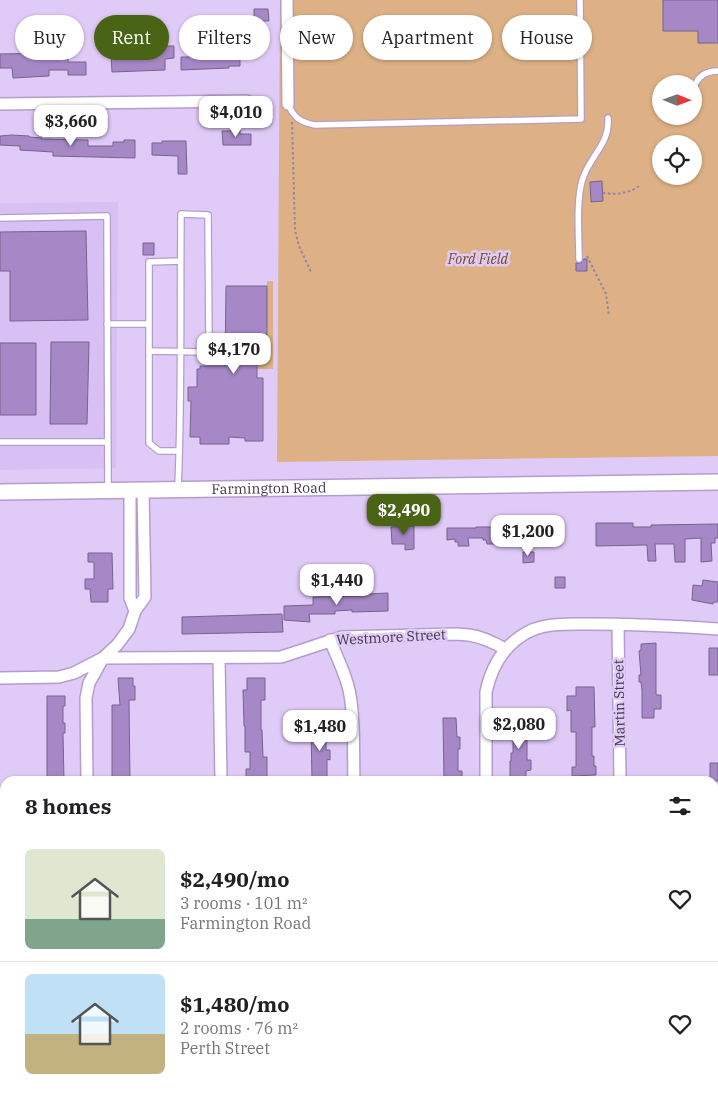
<!DOCTYPE html>
<meta charset="utf-8">
<style>
body{margin:0;font-family:"IBM Plex Serif",serif;background:#f2f2f2;color:#202124;height:100vh;display:flex;flex-direction:column;font-size:19px;white-space:nowrap}
*{box-sizing:border-box;margin:0}
p{font-size:16px;color:#757577}
.icon{flex:none;width:28px;height:28px;fill:none;stroke:currentColor;stroke-width:2;stroke-linecap:round;stroke-linejoin:round}
.map{position:relative;flex:1;overflow:hidden}
.drawer{position:absolute;left:0px;top:776px;width:719px;height:321px;display:flex;flex-direction:column;background:#fff;border-radius:15px 15px 0 0;box-shadow:0 1px 4px #0004}
.drawer>*{flex:none}
.banner{position:absolute;left:15px;top:15px;width:689px;height:45px;display:flex;gap:10px}
.needle{width:32px;rotate:91deg}
.buttons{position:absolute;left:652px;top:75px;display:grid;gap:10px}
.buttons a{display:grid;place-items:center;width:50px;height:50px;border-radius:50%;background:#fff;box-shadow:0 1px 4px #0004;font-size:25px}
.price{position:absolute;translate:-50% -42px;padding:0 11px;border-radius:10px;background:#fff;color:#222;font-size:16px;line-height:32px;filter:drop-shadow(0 1px 2px #0008)}
.price::after{content:'';position:absolute;left:50%;top:30px;width:15px;height:11px;margin-left:-8px;background:inherit;clip-path:polygon(0 0,100% 0,50% 100%)}
.price.selected{background:#4a6415;color:#fff}
ul{padding:0;list-style:none}
li{display:flex;align-items:center;gap:15px;height:125px;padding:0 25px}
li+li{border-top:1px solid #e0e0e0}
li span{display:grid;place-items:center;flex:none;width:140px;height:100px;border-radius:8px;color:#555}
li>.icon{margin-inline-start:auto}
span .icon{width:60px;height:60px;fill:#fffc;stroke-width:1}
li b{font-size:21px}
h2{display:flex;justify-content:space-between;align-items:center;height:60px;padding:0 25px;font-size:21px}
.tag{padding:0 18px;border-radius:22px;background:#fff;box-shadow:0 1px 4px #0004;font-size:18px;line-height:45px}
.tag.selected{background:#4a6415;color:#fff}
.map>svg:first-child{display:block}
.built{fill:#d8c0f4}
.green{fill:#ddb185;fill-rule:evenodd}
.building{fill:#a788c7;stroke:#76638b}
.lines{fill:none;stroke-linecap:round;stroke-linejoin:round}
.service-casing{stroke:#b39eca;stroke-width:8}
.minor-casing{stroke:#b39eca;stroke-width:14}
.secondary-casing{stroke:#b39eca;stroke-width:18}
.path{stroke:#9485a5;stroke-width:2;stroke-dasharray:2.5 2.5;stroke-linecap:butt}
.service{stroke:#fff;stroke-width:5.5}
.minor{stroke:#fff;stroke-width:11}
.secondary{stroke:#fff;stroke-width:15}
.labels{text-anchor:middle;stroke-width:5;stroke-linejoin:round;paint-order:stroke}
.park-label{font-size:14px;font-style:italic;fill:#714c22;stroke:#e0cbf8}
.street-label{font-size:14px;fill:#3f3648;stroke:#e0cbf8}
</style>
<div class="map">
<svg width="718" height="1097" viewBox="0 0 718 1097">
<rect width="100%" height="100%" fill="#e0cbf8"/>
<path class="built" d="M118 202 116 468 0 470V203Z"/>
<path class="green" d="M280 0H718V456L277 462ZM661 84H694V116H661ZM661 144H694V176H661Z
M267 281H273V369H258V351H267Z"/>
<path class="building" d="M663 0H718V43H698V31H663Z
M254 9H268L269 21H263V39H254Z
M121 46H174V58L165 59V70L112 72 111 54H121Z
M189 50H202V56H217V52H240V66H229V68L181 70V57H189Z
M48 53 49 58H68V62H86V75H68V70H49V76L13 78 12 68H0V54Z
M231 130H240V134H251V145H223L222 131H231Z
M12 135 29 136V137L42 138 41 139 88 140V146H113V142H124V140H135V158L53 156V152L20 150V146L0 145V136Z
M162 141H186L187 174H178V156L152 155V143H162Z
M602 181 603 201 591 202 590 182Z
M86 231 88 320 10 321V271H0V232Z
M143 243H154V255H143Z
M584 259H587V271H576V263H581Z
M226 286H267V349H257V378H263V441H245V438L229 437V444H200V437H190L191 401H188V387H197V369H200V366H225Z
M51 342H89L87 424H50Z
M0 343H36V415H0Z
M596 523H633V527H651V525L718 524V538H715V543H711L712 561 701 562V538L685 539V562H675L674 544H655L656 561H648L647 545 596 546Z
M414 526V549L405 550V544H392L391 527Z
M476 527H497V544H487L486 540H483V538H468L469 546H458V542H455V539L447 540V528H476Z
M523 552H534V562L523 563Z
M88 553H112L113 589H108V602H91L90 589H85V579H94V562H88Z
M555 577H565V588H555Z
M703 580 718 582V602H714L713 604 692 600 693 585 702 586Z
M388 593V611L352 612V610L335 611V614H309L310 622 284 620V606L313 605V597L366 596V594Z
M282 614 283 632 182 634V617Z
M656 643V695H661V709H654V718H642V690L641 682H639V675H641L639 651 641 650V644Z
M709 648H718V675H709Z
M118 678H133V686H135V700H129L130 781H112V705H120Z
M247 678H265V700H261V730H262L263 757H267V779H246V769H250V752H245V726H244L243 690H247Z
M576 687H594L595 727H592V756H594V766H596V775L572 776V767H576V732H571V710L567 711V696H576Z
M47 696H65V706H63V723H65V733H63L64 781H47Z
M443 718H456L457 737H460V749H458V771H462V781H444Z
M509 719H527V760H531V770L526 771V780H510V761H511V753H513V730H509Z
M311 724H329V733H326V750H330V760L327 759V781H312Z
M710 763H718V781H710Z"/>
<g class="lines">
<defs>
<path id="service" d="M694 87C698 76 706 71 718 71
M288 104C294 118 300 122 315 125L581 119 580 0
M0 218 107 216 108 489
M579 259C579 236 576 202 582 181 589 156 610 145 608 118
M107 324H149
M149 351 205 352 209 344 208 215 181 214C180 305 182 397 178 487
M0 442H107
M179 451H159L149 443V262L180 261"/>
<path id="minor" d="M287 0 288 104
M0 104 247 101
M130 490V598L135 611
M618 624 620 781
M330 640C337 658 347 676 350 695 355 723 353 753 354 781
M219 658 221 781
M0 678 59 677 74 673 103 658 281 657 342 637 456 634 469 635C483 637 493 642 505 649
M87 781 86 698 89 683 103 658 117 645 129 629 135 611 145 597 143 490
M486 781V692C492 664 506 642 532 630 550 623 570 624 588 624 632 624 675 626 718 629
M714 1081H718
M91 1092V1097
M226 1092V1097
M356 1097 357 1092"/>
<g id="secondary">
<path id="s1" d="M0 492 718 482"/>
</g>
</defs>
<use href="#service" class="service-casing"/>
<use href="#minor" class="minor-casing"/>
<use href="#secondary" class="secondary-casing"/>
<path class="path" d="M292 122 295 230 299 246 311 272
M603 193C614 195 631 193 639 186
M587 256 606 294 609 316"/>
<use href="#service" class="service"/>
<use href="#minor" class="minor"/>
<use href="#secondary" class="secondary"/>
</g>
<g class="labels">
<g class="park-label">
<text x="478" y="264">Ford Field</text>
</g>
<g class="street-label">
<text dy="5" stroke="none"><textPath href="#s1" startOffset="269">Farmington Road</textPath></text>
<text transform="translate(391 637) rotate(-3)" y="5">Westmore Street</text>
<text transform="translate(619 703) rotate(-91)" y="5">Martin Street</text>
</g>
</g>
</svg>
<div class="buttons">
<a><svg class="needle" viewBox="-14 -14 28 28"><path d="M0-13l5 13h-10z" fill="#e53935"/><path d="M0 13l5-13h-10z" fill="#757577"/></svg></a>
<a><svg class="icon" aria-label="locate" viewBox="0 0 24 24"><circle cx="12" cy="12" r="6"/><path d="M12 2v4M12 18v4M2 12h4M18 12h4"/></svg></a>
</div>
<b class="price" style="left:236px;top:138px">$4,010</b>
<b class="price" style="left:71px;top:147px">$3,660</b>
<b class="price" style="left:234px;top:375px">$4,170</b>
<b class="price selected" style="left:404px;top:536px">$2,490</b>
<b class="price" style="left:528px;top:557px">$1,200</b>
<b class="price" style="left:337px;top:606px">$1,440</b>
<b class="price" style="left:519px;top:750px">$2,080</b>
<b class="price" style="left:320px;top:752px">$1,480</b>
<div class="banner">
<a class="tag">Buy</a>
<a class="tag selected">Rent</a>
<a class="tag">Filters</a>
<a class="tag">New</a>
<a class="tag">Apartment</a>
<a class="tag">House</a>
</div>
<section class="drawer">
<h2>8 homes<svg class="icon" aria-label="filters" viewBox="0 0 24 24"><path d="M4 7h16M4 17h16"/><circle cx="9" cy="7" r="2"/><circle cx="15" cy="17" r="2"/></svg></h2>
<ul>
<li><span style="background:linear-gradient(#dfe7d0 70%,#7fa58c 0)"><svg class="icon" aria-label="home" viewBox="0 0 24 24"><path d="M3 11l9-7 9 7M6 9v11h12V9"/></svg></span><div><b>$2,490/mo</b><p>3 rooms · 101 m²</p><p>Farmington Road</p></div><svg class="icon" aria-label="heart" viewBox="0 0 24 24"><path d="M12 20l-8-8c-3-5 5-10 8-4 3-6 11-1 8 4z"/></svg></li>
<li><span style="background:linear-gradient(#bfe0f5 60%,#c2b280 0)"><svg class="icon" aria-label="home" viewBox="0 0 24 24"><path d="M3 11l9-7 9 7M6 9v11h12V9"/></svg></span><div><b>$1,480/mo</b><p>2 rooms · 76 m²</p><p>Perth Street</p></div><svg class="icon" aria-label="heart" viewBox="0 0 24 24"><path d="M12 20l-8-8c-3-5 5-10 8-4 3-6 11-1 8 4z"/></svg></li>
</ul>
</section>
</div>
